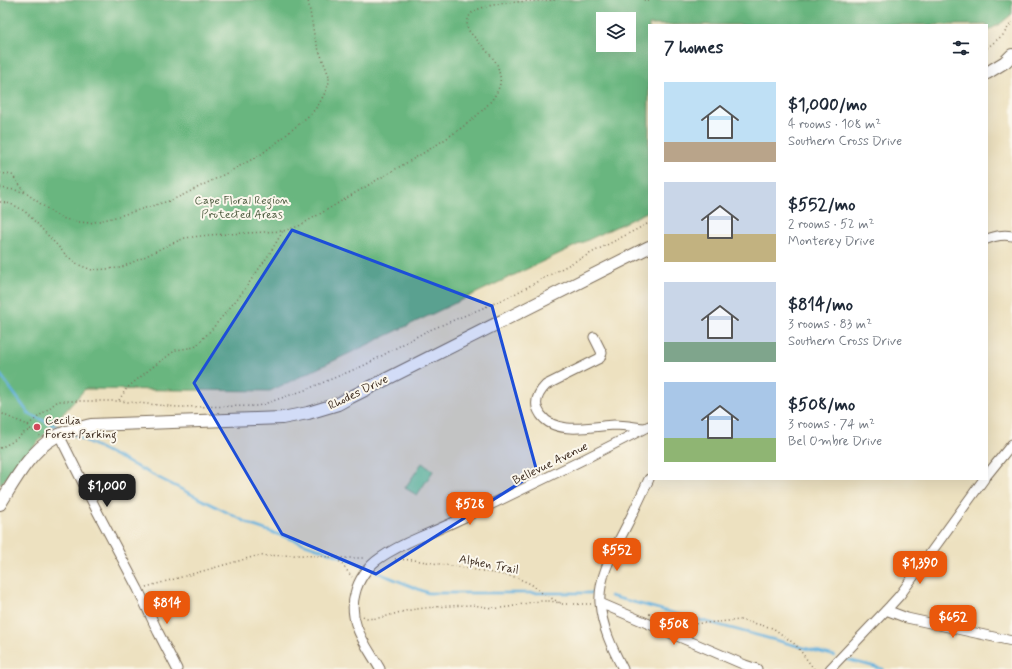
<!DOCTYPE html>
<meta charset="utf-8">
<style>
body{margin:0;font-family:Mynerve,sans-serif;background:#f2f2f3;color:#1f2937;height:100vh;display:flex;flex-direction:column;font-size:15px;white-space:nowrap}
*{box-sizing:border-box;margin:0}
p{font-size:13px;color:#747a83}
.icon{flex:none;width:22px;height:22px;fill:none;stroke:currentColor;stroke-width:2;stroke-linecap:round;stroke-linejoin:round}
.map{position:relative;flex:1;overflow:hidden}
.panel{position:absolute;left:648px;top:24px;width:340px;height:456px;display:flex;flex-direction:column;background:#fff;border-radius:0px;box-shadow:0 4px 16px #0002}
.panel>*{flex:none}
.fabs{position:absolute;left:596px;top:12px;display:grid;gap:8px}
.fabs a{display:grid;place-items:center;width:40px;height:40px;border-radius:0px;background:#fff;box-shadow:0 4px 16px #0002;font-size:20px}
.price{position:absolute;translate:-50% -34px;padding:0 9px;border-radius:8px;background:#ea580c;color:#fff;font-size:13px;line-height:26px;filter:drop-shadow(0 1px 2px #0008)}
.price::after{content:'';position:absolute;left:50%;top:24px;width:12px;height:9px;margin-left:-6px;background:inherit;clip-path:polygon(0 0,100% 0,50% 100%)}
.price.active{background:#222;color:#fff}
ul{padding:0;list-style:none}
li{display:flex;align-items:center;gap:12px;height:100px;padding:0 16px}
li span{display:grid;place-items:center;flex:none;width:112px;height:80px;border-radius:0px;color:#555}
li>.icon{margin-inline-start:auto}
span .icon{width:48px;height:48px;fill:#fffc;stroke-width:1}
li b{font-size:17px}
h2{display:flex;justify-content:space-between;align-items:center;height:48px;padding:0 16px;font-size:17px}
.map>svg:first-child{display:block}
.green{fill:#82d596;stroke:#5e805a}
.forest{fill:#69b67f;stroke:#52704e;fill-rule:evenodd}
.lines{fill:none;stroke-linecap:round;stroke-linejoin:round}
.stream{stroke:#66b2df;stroke-width:2.5}
.minor-casing{stroke:#796a57;stroke-width:11}
.major-casing{stroke:#796a57;stroke-width:14}
.path{stroke:#796a57;stroke-width:1.5;stroke-dasharray:1 3;stroke-linecap:butt}
.minor{stroke:#fff;stroke-width:9}
.major{stroke:#fff;stroke-width:12}
.marked{fill:#1d4ed8;fill-opacity:0.2;stroke:#1d4ed8;stroke-width:3;stroke-linejoin:round}
.poi-dot{fill:#d1495b;stroke:#fbf7ec;stroke-width:1.5}
.labels{text-anchor:middle;stroke-width:4;stroke-linejoin:round;paint-order:stroke}
.park-label{font-size:12px;fill:#505d42;stroke:#fbf7ec}
.street-label{font-size:12px;fill:#3b2a1e;stroke:#fbf7ec}
.poi-label{font-size:12px;fill:#3b2a1e;stroke:#fbf7ec;text-anchor:start}
</style>
<div class="map">
<svg width="1012" height="669" viewBox="0 0 1012 669">
<rect width="100%" height="100%" fill="#fbf7ec"/>
<filter id="ink" filterUnits="userSpaceOnUse"><feTurbulence type="fractalNoise" baseFrequency=".025" numOctaves="2"/><feDisplacementMap in="SourceGraphic" scale="8" xChannelSelector="R" yChannelSelector="G"/><feConvolveMatrix kernelMatrix="1 2 1 2 8 2 1 2 1" color-interpolation-filters="sRGB"/></filter>
<filter id="wash" filterUnits="userSpaceOnUse"><feTurbulence type="fractalNoise" baseFrequency=".012" numOctaves="4" result="noise"/><feDisplacementMap in="SourceGraphic" scale="16" xChannelSelector="R" yChannelSelector="G"/><feGaussianBlur stdDeviation="0.9" result="paint"/><feColorMatrix in="noise" values="0 0 0 0 0 0 0 0 0 0 0 0 0 0 0 0 0 1.4 0 .05"/><feComposite in="paint" operator="in"/></filter>
<g filter="url(#wash)">
<rect width="100%" height="100%" fill="#ede1c0"/>
<path class="green" d="M422 463 433 471 417 495 405 488Z"/>
<path class="forest" d="M0 0H1012V14L1000 24 987 31V25H649V211L270 391 85 389 0 485ZM603 19H629V45H603Z"/>
<g class="lines">
<path class="stream" d="M0 374 29 414 62 429
M72 434 254 526 345 558 363 566
M374 571 428 593H594
M610 596 835 656
M845 659 883 669"/>
</g>
</g>
<g filter="url(#ink)">
<g class="lines">
<defs>
<path id="minor" d="M987 239C996 236 1003 234 1012 236
M594 337 602 353 600 358 546 385C540 391 535 398 537 407 538 410 539 412 541 415 556 436 593 426 614 425 624 425 635 427 645 428
M59 435 97 511 138 589 158 632 177 669
M987 475 1012 444
M600 603 745 665 757 669
M886 610 907 618 1012 641
M380 669C367 646 347 623 355 594 358 580 368 566 380 558 393 549 406 543 420 537 439 529 457 521 475 512 534 484 592 456 649 426
M623 669C612 648 602 627 600 603 598 575 616 547 628 523 635 509 642 494 649 479
M830 669 890 606 900 595 984 479"/>
<path id="major" d="M987 73 1005 62 1012 55
M0 504C15 480 30 451 55 437 66 431 79 428 91 425L282 418 308 413 338 404 347 399 649 247"/>
</defs>
<use href="#minor" class="minor-casing"/>
<use href="#major" class="major-casing"/>
<path class="path" d="M644 0H649
M987 48 1003 35 1012 22
M0 173 12 175 26 193
M0 188 15 190 26 193 53 213 62 218 72 221 80 222 90 223 112 218 172 200 183 195 225 174 260 155 280 140 312 113 319 104 327 89 329 82V76L315 40 308 0
M0 202C11 203 19 207 28 214L67 256 79 265 92 270 120 268 142 258 168 245 185 238 209 235 283 231 299 226C327 210 355 193 382 177 408 161 507 111 500 76 499 72 498 67 497 64 492 56 484 48 478 41 474 36 468 32 467 26 467 23 468 18 470 15 480 1 538 1 555 0
M119 400 127 388 150 369 176 350 195 347 212 329 242 293 270 253 283 231
M0 411 4 415 28 425 31 430 38 433 40 436
M28 425 58 401H119L177 407 258 406 305 390 365 365 425 332 507 298 572 263 649 223
M0 448 12 442 25 432 31 430
M337 558 352 577
M395 559 414 560 465 568 515 577 531 584 542 593 562 604H592
M146 587 256 556 300 555 345 558H365
M649 614 692 624 741 620 773 628 796 645 814 669
M363 616C373 623 394 613 405 611 426 607 448 606 469 605 479 605 490 609 500 608 516 607 532 600 549 601 553 601 557 603 561 603"/>
<use href="#minor" class="minor"/>
<use href="#major" class="major"/>
</g>
</g>
<path class="marked" d="M292 230 492 306 537 472 376 574 282 534 194 383Z"/>
<circle class="poi-dot" cx="37" cy="427" r="4"/>
<g class="labels">
<g class="park-label">
<text x="242" y="204">Cape Floral Region<tspan x="242" dy="14">Protected Areas</tspan></text>
</g>
<g class="street-label">
<text transform="translate(358 392) rotate(-26)" y="4">Rhodes Drive</text>
<text transform="translate(550 463) rotate(-26)" y="4">Bellevue Avenue</text>
<text transform="translate(489 564) rotate(11)" y="4">Alphen Trail</text>
</g>
<g class="poi-label">
<text x="45" y="424">Cecilia<tspan x="45" dy="14">Forest Parking</tspan></text>
</g>
</g>
</svg>
<div class="fabs">
<a><svg class="icon" aria-label="layers" viewBox="0 0 24 24"><path d="M12 4l9 5-9 5-9-5zM3 14l9 5 9-5"/></svg></a>
</div>
<b class="price active" style="left:107px;top:508px">$1,000</b>
<b class="price" style="left:470px;top:526px">$528</b>
<b class="price" style="left:617px;top:572px">$552</b>
<b class="price" style="left:920px;top:585px">$1,390</b>
<b class="price" style="left:167px;top:625px">$814</b>
<b class="price" style="left:953px;top:639px">$652</b>
<b class="price" style="left:674px;top:646px">$508</b>
<section class="panel">
<h2>7 homes<svg class="icon" aria-label="filters" viewBox="0 0 24 24"><path d="M4 7h16M4 17h16"/><circle cx="9" cy="7" r="2"/><circle cx="15" cy="17" r="2"/></svg></h2>
<ul>
<li><span style="background:linear-gradient(#bfe0f5 75%,#b9a48a 0)"><svg class="icon" aria-label="home" viewBox="0 0 24 24"><path d="M3 11l9-7 9 7M6 9v11h12V9"/></svg></span><div><b>$1,000/mo</b><p>4 rooms · 108 m²</p><p>Southern Cross Drive</p></div></li>
<li><span style="background:linear-gradient(#c9d6e8 65%,#c2b280 0)"><svg class="icon" aria-label="home" viewBox="0 0 24 24"><path d="M3 11l9-7 9 7M6 9v11h12V9"/></svg></span><div><b>$552/mo</b><p>2 rooms · 52 m²</p><p>Monterey Drive</p></div></li>
<li><span style="background:linear-gradient(#c9d6e8 75%,#7fa58c 0)"><svg class="icon" aria-label="home" viewBox="0 0 24 24"><path d="M3 11l9-7 9 7M6 9v11h12V9"/></svg></span><div><b>$814/mo</b><p>3 rooms · 83 m²</p><p>Southern Cross Drive</p></div></li>
<li><span style="background:linear-gradient(#a9c7e8 70%,#8fb573 0)"><svg class="icon" aria-label="home" viewBox="0 0 24 24"><path d="M3 11l9-7 9 7M6 9v11h12V9"/></svg></span><div><b>$508/mo</b><p>3 rooms · 74 m²</p><p>Bel Ombre Drive</p></div></li>
</ul>
</section>
</div>
